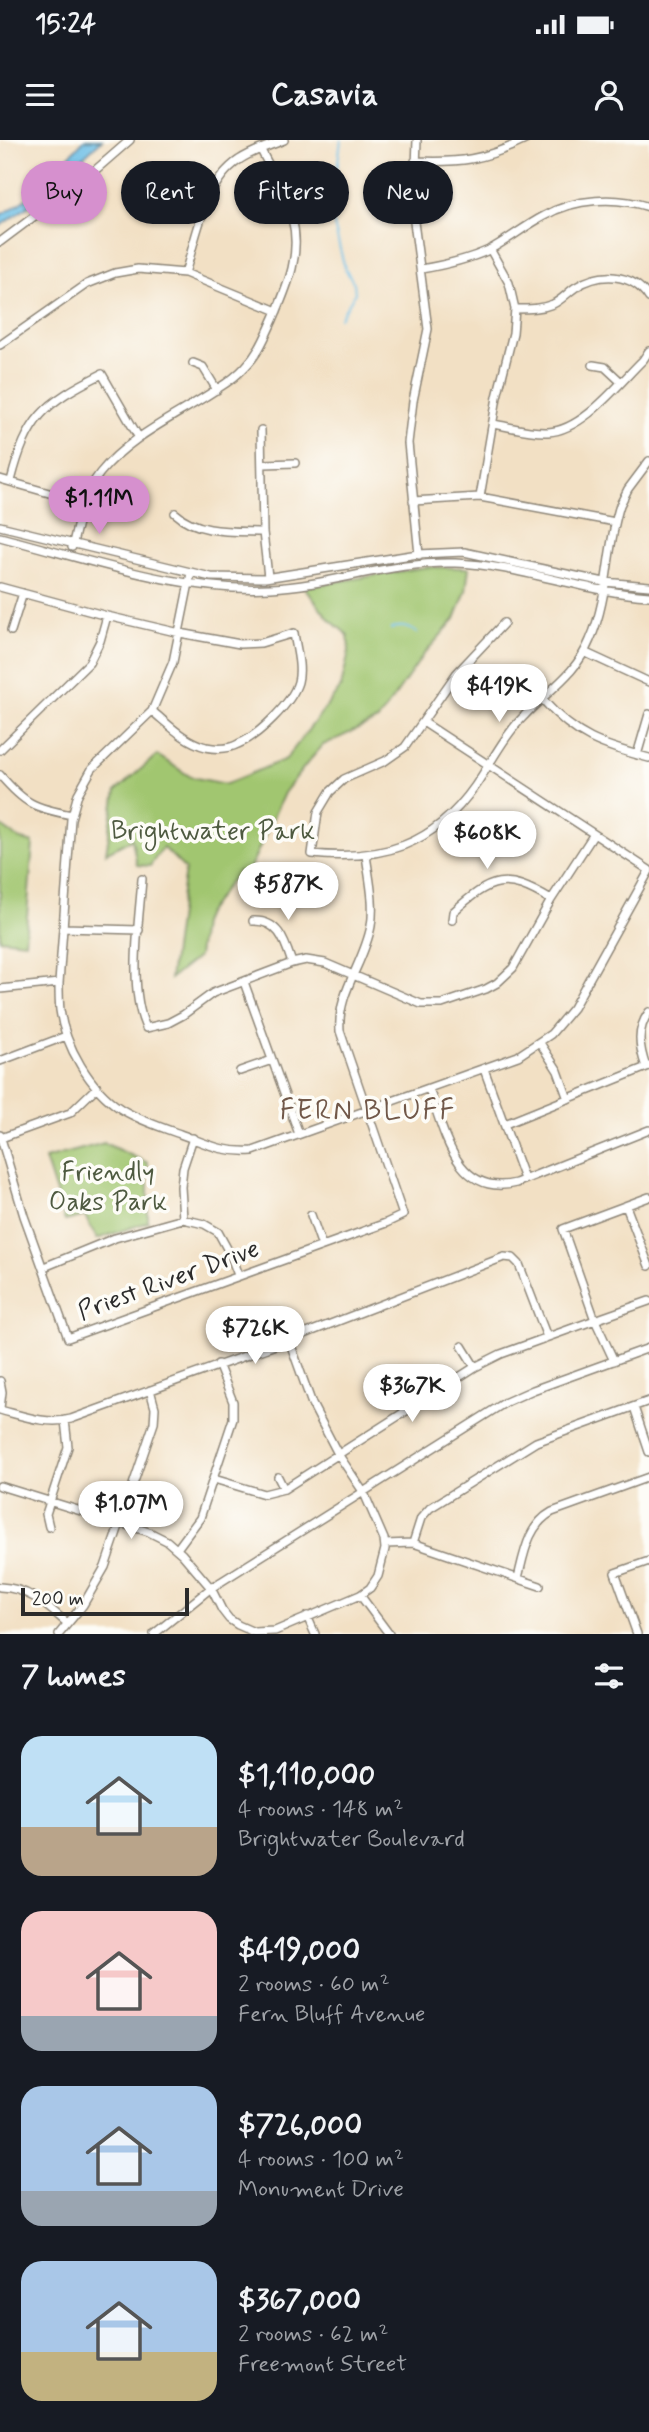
<!DOCTYPE html>
<meta charset="utf-8">
<style>
body{margin:0;font-family:Mynerve,sans-serif;background:#242831;color:#f1f3f6;height:100vh;display:flex;flex-direction:column;font-size:26px;white-space:nowrap}
*{box-sizing:border-box;margin:0}
p{font-size:23px;color:#9ea1a6}
.icon{flex:none;width:38px;height:38px;fill:none;stroke:currentColor;stroke-width:2;stroke-linecap:round;stroke-linejoin:round}
.map{position:relative;height:1494px;overflow:hidden}
.sheet{display:flex;flex-direction:column;background:#171b24;flex:1}
.sheet>*{flex:none}
.banner{position:absolute;left:21px;top:21px;width:607px;height:63px;display:flex;gap:14px}
.scale{position:absolute;left:21px;bottom:18px;width:168px;box-sizing:border-box;padding-left:7px;border:4px solid #2b2b2b;border-top:0;font-size:19px;line-height:24px;white-space:nowrap;color:#2b2b2b;-webkit-text-stroke:5px #fdfcf7;paint-order:stroke}
.price{position:absolute;translate:-50% -60px;padding:0 16px;border-radius:24px;background:#fff;color:#222;font-size:23px;line-height:46px;filter:drop-shadow(0 2px 4px #0008)}
.price::after{content:'';position:absolute;left:50%;top:42px;width:21px;height:16px;margin-left:-10px;background:inherit;clip-path:polygon(0 0,100% 0,50% 100%)}
.price.active{background:#d690ce;color:#111}
ul{padding:0;list-style:none}
li{display:flex;align-items:center;gap:21px;height:175px;padding:0 21px}
li span{display:grid;place-items:center;flex:none;width:196px;height:140px;border-radius:21px;color:#555}
li>.icon{margin-inline-start:auto}
span .icon{width:84px;height:84px;fill:#fffc;stroke-width:1}
li b{font-size:30px}
h2{display:flex;justify-content:space-between;align-items:center;height:84px;padding:0 21px;font-size:30px}
.pill{padding:0 24px;border-radius:32px;background:#171b24;box-shadow:0 2px 5px #0004;font-size:24px;line-height:63px}
.pill.active{background:#d690ce;color:#111}
.status{display:flex;justify-content:space-between;align-items:center;height:49px;padding:0 35px;background:#171b24;direction:ltr}
.status svg{height:19px;fill:currentColor}
header{display:flex;justify-content:space-between;align-items:center;height:91px;padding:0 21px;background:#171b24;font-size:32px;font-weight:800}
.map>svg:first-child{display:block}
.green{fill:#a1c670;stroke:#66784e;stroke-width:2}
.water{fill:#6abee6;stroke:#4a7488;stroke-width:2}
.lines{fill:none;stroke-linecap:round;stroke-linejoin:round}
.stream{stroke:#6abee6;stroke-width:2}
.minor-casing{stroke:#8e8678;stroke-width:10}
.minor{stroke:#fff;stroke-width:7}
.labels{text-anchor:middle;stroke-width:7;stroke-linejoin:round;paint-order:stroke}
.park-label{font-size:26px;fill:#4e5a40;stroke:#fdfcf7}
.street-label{font-size:26px;fill:#2b2b2b;stroke:#fdfcf7}
.neighbourhood-label{font-size:28px;letter-spacing:2px;fill:#715849;stroke:#fdfcf7}
</style>
<div class="status"><b>15:24</b><svg viewBox="0 0 49 12"><path d="M0 12V9h3v3zM5 12V6h3v6zM10 12V3h3v9zM15 12V0h3v12zM26 1h20v11H26zM47 4h2v5h-2z"/></svg></div>
<header><svg class="icon" aria-label="menu" viewBox="0 0 24 24"><path d="M4 6h16M4 12h16M4 18h16"/></svg>Casavia<svg class="icon" aria-label="person" viewBox="0 0 24 24"><circle cx="12" cy="8" r="4"/><path d="M4 21q1-7 8-7t8 7"/></svg></header>
<div class="map">
<svg width="649" height="1494" viewBox="0 0 649 1494">
<rect width="100%" height="100%" fill="#fdfcf7"/>
<filter id="ink" filterUnits="userSpaceOnUse"><feTurbulence type="fractalNoise" baseFrequency=".0143" numOctaves="2"/><feDisplacementMap in="SourceGraphic" scale="14" xChannelSelector="R" yChannelSelector="G"/><feConvolveMatrix kernelMatrix="1 2 1 2 8 2 1 2 1" color-interpolation-filters="sRGB"/></filter>
<filter id="wash" filterUnits="userSpaceOnUse"><feTurbulence type="fractalNoise" baseFrequency=".00686" numOctaves="4" result="noise"/><feDisplacementMap in="SourceGraphic" scale="28" xChannelSelector="R" yChannelSelector="G"/><feGaussianBlur stdDeviation="1.57" result="paint"/><feColorMatrix in="noise" values="0 0 0 0 0 0 0 0 0 0 0 0 0 0 0 0 0 1.4 0 .05"/><feComposite in="paint" operator="in"/></filter>
<g filter="url(#wash)">
<rect width="100%" height="100%" fill="#f2e0c4"/>
<path class="green" d="M427 427 469 428 466 451 455 479 424 514 378 580 323 605 309 621 284 653 247 735 238 731 206 774 202 783 198 817 170 839 185 729 163 707 150 726 137 725 132 699 106 713 116 651 157 615 191 637 226 644 286 619 341 547 349 511 348 495 330 480 304 447Z
M0 685 20 699 33 703 25 802 0 799Z
M104 1003 148 1023V1082L97 1099 85 1076 65 1081 45 1019Z"/>
<path class="water" d="M84 0H102L30 65 0 86V75C33 60 59 26 84 0Z"/>
<g class="lines">
<path class="stream" d="M340 178 355 153 354 143 345 129 331 73 341 0
M391 489C400 485 409 487 417 493"/>
</g>
</g>
<g filter="url(#ink)">
<g class="lines">
<defs>
<path id="minor" d="M417 0 414 82 428 189 413 261 408 303 419 415
M415 21C460 23 484 20 525 0
M182 51 209 59
M0 102 92 33 130 0
M421 129C445 125 467 120 489 110 508 100 525 86 544 76 575 58 616 56 649 67
M185 133C197 96 204 43 239 20 252 11 269 6 284 0
M515 169C529 169 541 169 553 164 562 160 568 152 576 147 600 132 632 132 649 158
M0 205 87 144 115 133 138 129 185 133 277 171
M193 223 203 227 217 250
M593 225 605 227 620 241
M493 284C511 287 530 293 548 292 584 290 618 244 643 220L649 211
M261 290 263 392 268 437
M264 324 295 323
M0 339 84 363
M11 341C27 278 44 263 102 234L139 298
M480 357 497 257 513 193 515 169 509 143 490 109
M413 361 480 357 615 382
M175 373C198 394 233 391 263 392
M0 386 211 437 265 438 418 414 464 412 604 442 649 446
M0 397C87 419 181 453 271 448 333 445 392 421 455 423 520 425 583 452 649 456
M72 407C78 382 84 353 100 333 131 295 177 276 217 249 227 243 238 235 246 226 259 213 265 197 273 180 287 147 302 115 292 78 286 54 272 32 261 10
M191 433 173 522 152 571 92 629 78 654 71 679 59 843C59 852 59 861 60 870 65 906 90 949 121 969 139 980 160 987 180 994 207 1004 223 1013 253 1011L518 916 551 894 573 868 649 731
M0 447 107 476 180 493 240 504 261 503 294 493C296 508 302 527 298 542 292 563 258 596 238 604 229 609 216 609 206 607 185 602 168 584 152 571
M504 483 456 534 405 607 385 621 344 639 330 652 318 672 312 714C382 721 433 706 475 646 491 623 504 596 524 576 549 549 575 536 590 500 609 458 606 408 620 365L628 349 649 321
M11 491 23 453
M584 512 649 542
M543 560C577 598 601 605 649 618
M423 582 649 730
M0 610 89 523 100 501 107 476
M637 615 649 574
M0 635C25 664 34 668 72 675
M142 739C139 783 128 848 146 888L168 883 183 875 213 853 292 823 306 820 325 823 421 864H442L486 849 497 843 513 828 551 760 594 694
M452 780 453 772C491 738 505 732 551 760
M253 781C279 780 285 802 292 823
M63 788 139 790
M244 842 299 994
M0 849 59 843
M540 903 558 931 568 959
M0 921 66 896
M646 927C639 907 636 890 649 872
M484 929 524 1039
M240 931 272 920
M429 949C444 991 456 1058 516 1043L649 990
M505 984 649 926
M0 995 24 1076 68 1198 386 1083 403 1075 340 891C337 852 364 824 371 786 375 763 369 738 366 715
M1 998 70 973 97 947
M649 1057 563 1089 595 1180 649 1161
M626 1066 649 1126
M311 1075 322 1106
M183 1079 181 1047 183 1028 193 998
M44 1127 115 1098 183 1079 204 1084 218 1092 230 1114 238 1135
M462 1206 475 1227
M385 1240 405 1271
M0 1241 2 1252 0 1268
M634 1267 649 1312
M0 1270C23 1276 47 1285 71 1279L289 1200 504 1117 513 1118 519 1124 547 1197
M278 1337 284 1349
M214 1339 264 1354 284 1349 475 1227 501 1214 595 1180 614 1221
M0 1346 149 1392 167 1401 182 1414 211 1448 222 1470 229 1479 238 1485 254 1492 275 1491 360 1455 370 1448 378 1436 385 1409 384 1399 364 1353 338 1314 312 1264 289 1200
M49 1387 46 1374 68 1307 65 1280
M413 1403 421 1378 430 1368 536 1302 649 1261
M385 1404 413 1403 540 1446
M177 1409 200 1378 233 1279V1262L218 1224
M518 1438C524 1414 528 1385 552 1372L649 1337
M0 1447C29 1448 46 1465 67 1483
M360 1455 389 1494
M307 1476 315 1494
M59 1494 83 1465 105 1427 154 1283 155 1268 150 1250
M154 1494 211 1448 506 1262 533 1250 649 1208
M637 1494 615 1433 649 1421"/>
</defs>
<use href="#minor" class="minor-casing"/>
<use href="#minor" class="minor"/>
</g>
</g>
<g class="labels">
<g class="park-label">
<text x="213" y="699">Brightwater Park</text>
<text x="108" y="1040">Friendly<tspan x="108" dy="30">Oaks Park</tspan></text>
</g>
<g class="street-label">
<text transform="translate(168 1139) rotate(-20)" y="9">Priest River Drive</text>
</g>
<g class="neighbourhood-label">
<text x="368" y="979">FERN BLUFF</text>
</g>
</g>
</svg>
<div class="scale">200 m</div>
<b class="price active" style="left:99px;top:396px">$1.11M</b>
<b class="price" style="left:499px;top:584px">$419K</b>
<b class="price" style="left:487px;top:731px">$608K</b>
<b class="price" style="left:288px;top:782px">$587K</b>
<b class="price" style="left:255px;top:1226px">$726K</b>
<b class="price" style="left:412px;top:1284px">$367K</b>
<b class="price" style="left:131px;top:1401px">$1.07M</b>
<div class="banner">
<a class="pill active">Buy</a>
<a class="pill">Rent</a>
<a class="pill">Filters</a>
<a class="pill">New</a>
</div>
</div>
<section class="sheet">
<h2>7 homes<svg class="icon" aria-label="filters" viewBox="0 0 24 24"><path d="M4 7h16M4 17h16"/><circle cx="9" cy="7" r="2"/><circle cx="15" cy="17" r="2"/></svg></h2>
<ul>
<li><span style="background:linear-gradient(#bfe0f5 65%,#b9a48a 0)"><svg class="icon" aria-label="home" viewBox="0 0 24 24"><path d="M3 11l9-7 9 7M6 9v11h12V9"/></svg></span><div><b>$1,110,000</b><p>4 rooms · 148 m²</p><p>Brightwater Boulevard</p></div></li>
<li><span style="background:linear-gradient(#f6c9c9 75%,#9aa5b1 0)"><svg class="icon" aria-label="home" viewBox="0 0 24 24"><path d="M3 11l9-7 9 7M6 9v11h12V9"/></svg></span><div><b>$419,000</b><p>2 rooms · 60 m²</p><p>Fern Bluff Avenue</p></div></li>
<li><span style="background:linear-gradient(#a9c7e8 75%,#9aa5b1 0)"><svg class="icon" aria-label="home" viewBox="0 0 24 24"><path d="M3 11l9-7 9 7M6 9v11h12V9"/></svg></span><div><b>$726,000</b><p>4 rooms · 100 m²</p><p>Monument Drive</p></div></li>
<li><span style="background:linear-gradient(#a9c7e8 65%,#c2b280 0)"><svg class="icon" aria-label="home" viewBox="0 0 24 24"><path d="M3 11l9-7 9 7M6 9v11h12V9"/></svg></span><div><b>$367,000</b><p>2 rooms · 62 m²</p><p>Freemont Street</p></div></li>
</ul>
</section>
